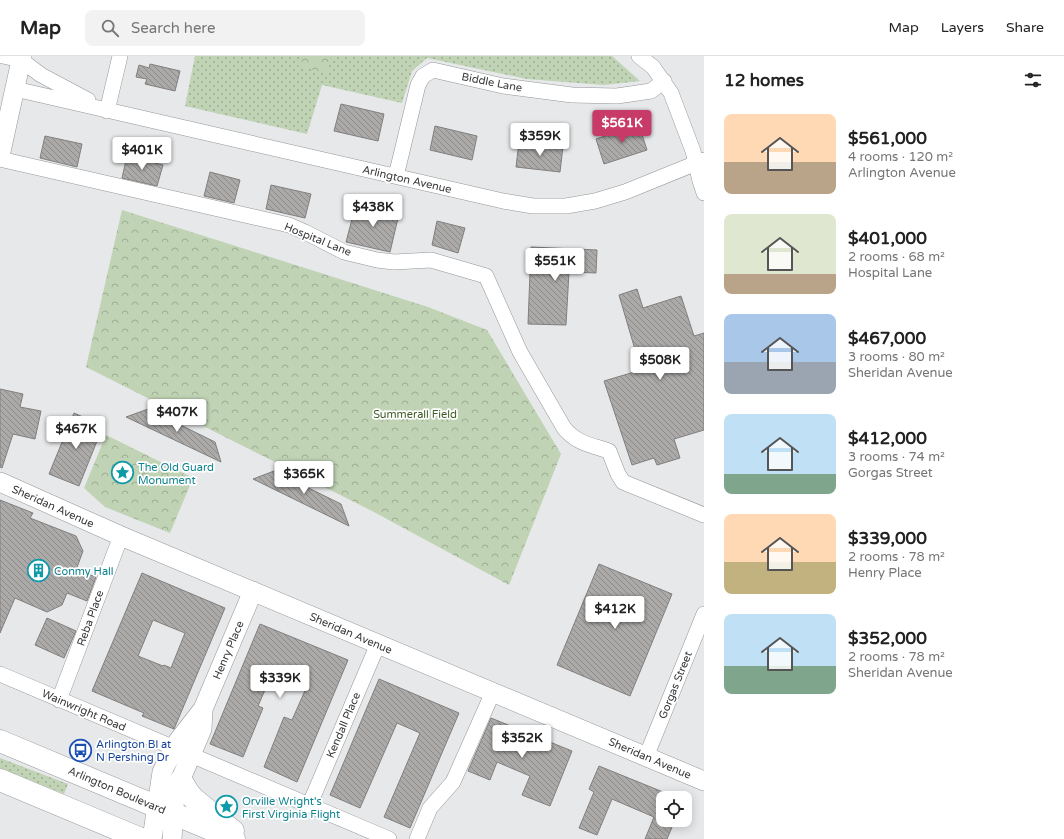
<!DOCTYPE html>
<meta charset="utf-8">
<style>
body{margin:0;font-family:"Varela Round",sans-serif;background:#f2f2f2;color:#222;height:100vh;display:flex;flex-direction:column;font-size:15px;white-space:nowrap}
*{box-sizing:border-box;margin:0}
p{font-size:13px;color:#767676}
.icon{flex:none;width:22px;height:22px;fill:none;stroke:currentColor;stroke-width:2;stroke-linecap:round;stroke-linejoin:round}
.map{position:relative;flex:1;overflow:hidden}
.sheet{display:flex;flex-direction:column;background:#fff;width:360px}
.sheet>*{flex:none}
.buttons{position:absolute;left:656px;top:735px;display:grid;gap:8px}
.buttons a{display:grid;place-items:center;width:36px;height:36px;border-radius:8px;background:#fff;box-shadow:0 2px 10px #0003;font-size:20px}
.price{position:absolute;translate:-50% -34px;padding:0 9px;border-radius:4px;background:#fff;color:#222;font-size:13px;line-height:26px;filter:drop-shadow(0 1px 2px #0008)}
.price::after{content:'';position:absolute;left:50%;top:24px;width:12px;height:9px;margin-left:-6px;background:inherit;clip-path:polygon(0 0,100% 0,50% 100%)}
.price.active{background:#c83b69;color:#fff}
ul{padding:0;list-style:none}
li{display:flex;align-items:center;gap:12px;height:100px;padding:0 20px}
li span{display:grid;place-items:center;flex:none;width:112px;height:80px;border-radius:8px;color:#555}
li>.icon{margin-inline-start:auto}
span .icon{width:48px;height:48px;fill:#fffc;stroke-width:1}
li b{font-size:17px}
h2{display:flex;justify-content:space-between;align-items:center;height:48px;padding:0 20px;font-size:17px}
header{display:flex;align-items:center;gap:24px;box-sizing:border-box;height:56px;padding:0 20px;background:#fff;border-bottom:1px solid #e0e0e0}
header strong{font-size:19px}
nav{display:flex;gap:22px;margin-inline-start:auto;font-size:14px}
.search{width:280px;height:36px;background:#f2f2f2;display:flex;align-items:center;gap:10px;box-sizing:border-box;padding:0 14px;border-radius:8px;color:#767676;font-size:15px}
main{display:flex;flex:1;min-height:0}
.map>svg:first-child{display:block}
.grass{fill:url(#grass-dots)}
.park{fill:url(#park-crowns)}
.building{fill:url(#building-back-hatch);stroke:#817f7e;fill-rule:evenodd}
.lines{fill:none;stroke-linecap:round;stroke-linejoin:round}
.minor-casing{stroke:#949698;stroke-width:16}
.tertiary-casing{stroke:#949698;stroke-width:20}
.trunk-casing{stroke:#949698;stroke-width:23}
.minor{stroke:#fff;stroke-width:15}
.tertiary{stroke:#fff;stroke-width:19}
.trunk{stroke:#fff;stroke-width:22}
.labels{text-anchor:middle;stroke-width:3.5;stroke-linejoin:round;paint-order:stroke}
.street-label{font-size:11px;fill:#383839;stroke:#fff}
.park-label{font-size:11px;fill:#405d26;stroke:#fff}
.culture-label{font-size:11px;fill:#0d838f;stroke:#fff;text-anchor:start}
.transit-label{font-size:11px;fill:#164399;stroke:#fff;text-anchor:start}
</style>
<header>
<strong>Map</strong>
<div class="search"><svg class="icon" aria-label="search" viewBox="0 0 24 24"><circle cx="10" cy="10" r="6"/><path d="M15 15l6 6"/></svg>Search here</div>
<nav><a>Map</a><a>Layers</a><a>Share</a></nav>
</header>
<main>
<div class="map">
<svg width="704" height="783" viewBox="0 0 704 783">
<defs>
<pattern id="grass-dots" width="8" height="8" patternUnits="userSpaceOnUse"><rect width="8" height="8" fill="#c0d3b4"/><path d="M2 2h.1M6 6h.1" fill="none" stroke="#9dac93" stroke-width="1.8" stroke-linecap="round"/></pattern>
<pattern id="park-crowns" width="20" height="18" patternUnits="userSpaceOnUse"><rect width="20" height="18" fill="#c0d3b4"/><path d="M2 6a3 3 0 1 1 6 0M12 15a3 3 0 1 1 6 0" fill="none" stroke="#9dac93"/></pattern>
<pattern id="building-back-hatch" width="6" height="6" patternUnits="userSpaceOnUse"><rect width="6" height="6" fill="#acaaa8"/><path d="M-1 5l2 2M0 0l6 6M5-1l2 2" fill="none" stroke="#8d8b8a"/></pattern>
</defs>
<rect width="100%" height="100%" fill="#e6e8ea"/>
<path class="grass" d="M195 0H612L640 25 604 29 527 23 427 2 412 15 402 47 322 29 307 78 185 50Z
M0 702 68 728 64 738 0 712Z"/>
<path class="park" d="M301 0H331L327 17 298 10Z
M122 154 428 251 487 274 561 398 509 529 372 455 86 311Z
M106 379 193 422 170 477 105 451 84 432Z"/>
<path class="building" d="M150 8 180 15 175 35 145 28 147 23 136 21 139 9 149 12Z
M341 48 384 58 378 85 334 75Z
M639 69 647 94 604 108 596 83Z
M435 70 477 80 472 104 430 94Z
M45 80 82 88 77 111 40 102Z
M519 86 563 90 560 116 516 111Z
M127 100 163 109 157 130 122 122Z
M210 116 240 124 234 147 204 140Z
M271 129 311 138 305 162 266 153Z
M356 148 399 158 390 196 346 186Z
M437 165 465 172 458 197 432 189Z
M531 191 597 194 596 217 569 216 566 269 528 268Z
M637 233 643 252 681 240 694 280 704 277V374L674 383 680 402 657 409 654 402 632 409 604 325 641 314 619 239Z
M0 333 23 338 20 351 41 355 35 383 13 378 2 412 0 411Z
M148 353 215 386 221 406 126 361Z
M74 357 103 370 79 430 49 418Z
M274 415 341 448 349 470 253 423Z
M0 444 33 457 30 462 76 480 83 495 76 514 96 521 87 545 67 537 62 549 47 556 15 542 0 577Z
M599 508 672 538 630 640 557 609Z
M142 517 225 552 174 673 142 660 144 657 92 635ZM153 564 185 577 171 612 164 609 163 610 138 600Z
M47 562 76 575 64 602 35 589Z
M260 568 348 604 297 726 264 711 284 661 292 664 308 628 274 613 258 650 263 652 243 701 210 688Z
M379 623 459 657 410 772 384 761 420 677 397 667 360 752 330 739Z
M491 662 572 695 550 750 522 739 530 720 497 706 490 724 468 715Z
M599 710 663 736V764H675L667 783H645L654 761 612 743 597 779 579 772 594 736 589 733Z"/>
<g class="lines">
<defs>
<path id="minor" d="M3 0 21 4 41 19 88 44
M639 0 653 11 671 37 693 95 700 125 704 137
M15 33 503 145 533 150H566L595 145 625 136 704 104
M107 55 120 0
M0 103 289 169 305 176 344 196 377 204 394 206 431 204 486 220 520 296 564 372C576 387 591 389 609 395L618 418 623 426 704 459
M396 120 418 29 423 20 433 14 503 30 572 39 617 40 651 35 664 25
M0 618 389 783
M59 644 121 480
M646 701 704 558
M309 750 378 588
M417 783 430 752 453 726 493 636"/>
<path id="tertiary" d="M0 100 22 0
M0 426 121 480 704 725
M152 783 162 716 178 685 203 653 253 535
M172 783 175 737 202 673 203 655"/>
<path id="trunk" d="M0 685 234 783
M0 724 141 783
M181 724 188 736 193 742 233 775"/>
</defs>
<use href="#minor" class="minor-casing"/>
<use href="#tertiary" class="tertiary-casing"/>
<use href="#trunk" class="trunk-casing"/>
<use href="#minor" class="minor"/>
<use href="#tertiary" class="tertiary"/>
<use href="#trunk" class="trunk"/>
</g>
<defs>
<symbol id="sight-ring" viewBox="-11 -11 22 22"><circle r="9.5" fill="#fff" stroke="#0f9aa8" stroke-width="1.5"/><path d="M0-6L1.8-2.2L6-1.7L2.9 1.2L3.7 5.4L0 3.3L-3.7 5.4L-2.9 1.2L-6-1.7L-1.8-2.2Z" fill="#0f9aa8"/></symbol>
<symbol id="building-ring" viewBox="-11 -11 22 22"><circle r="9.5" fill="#fff" stroke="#0f9aa8" stroke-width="1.5"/><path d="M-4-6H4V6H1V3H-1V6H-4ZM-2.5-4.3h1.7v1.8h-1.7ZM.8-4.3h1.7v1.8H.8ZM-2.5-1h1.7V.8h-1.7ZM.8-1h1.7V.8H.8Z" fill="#0f9aa8"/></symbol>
<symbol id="bus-ring" viewBox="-11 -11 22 22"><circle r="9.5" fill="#fff" stroke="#1a4fb4" stroke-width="1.5"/><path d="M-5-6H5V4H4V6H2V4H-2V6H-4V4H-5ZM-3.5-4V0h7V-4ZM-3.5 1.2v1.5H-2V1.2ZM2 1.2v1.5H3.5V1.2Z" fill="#1a4fb4"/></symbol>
</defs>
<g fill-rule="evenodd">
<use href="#sight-ring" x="110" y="404" width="25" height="25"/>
<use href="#building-ring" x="26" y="502" width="25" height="25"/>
<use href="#bus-ring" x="68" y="682" width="25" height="25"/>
<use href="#sight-ring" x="214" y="738" width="25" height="25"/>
</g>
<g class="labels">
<g class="street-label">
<text transform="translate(492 26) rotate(11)" y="4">Biddle Lane</text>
<text transform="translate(407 123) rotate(13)" y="4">Arlington Avenue</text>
<text transform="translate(318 183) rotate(22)" y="4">Hospital Lane</text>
<text transform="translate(53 450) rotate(24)" y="4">Sheridan Avenue</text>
<text transform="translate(90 562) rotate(-70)" y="4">Reba Place</text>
<text transform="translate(351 577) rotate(23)" y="4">Sheridan Avenue</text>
<text transform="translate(228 594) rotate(-67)" y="4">Henry Place</text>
<text transform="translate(675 629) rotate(-68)" y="4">Gorgas Street</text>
<text transform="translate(84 654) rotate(23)" y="4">Wainwright Road</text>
<text transform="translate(343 669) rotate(-67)" y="4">Kendall Place</text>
<text transform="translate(650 702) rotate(23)" y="4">Sheridan Avenue</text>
<text transform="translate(117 734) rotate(23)" y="4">Arlington Boulevard</text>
</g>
<g class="park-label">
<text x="415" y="362">Summerall Field</text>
</g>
<g class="culture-label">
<text x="138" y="415">The Old Guard<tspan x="138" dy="13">Monument</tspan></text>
<text x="54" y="519">Conmy Hall</text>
<text x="242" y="749">Orville Wright's<tspan x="242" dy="13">First Virginia Flight</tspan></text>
</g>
<g class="transit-label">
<text x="96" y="692">Arlington Bl at<tspan x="96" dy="13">N Pershing Dr</tspan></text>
</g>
</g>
</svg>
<div class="buttons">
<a><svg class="icon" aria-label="locate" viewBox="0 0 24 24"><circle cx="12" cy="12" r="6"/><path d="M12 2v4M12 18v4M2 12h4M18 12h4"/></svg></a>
</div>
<b class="price active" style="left:622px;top:88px">$561K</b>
<b class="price" style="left:540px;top:101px">$359K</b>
<b class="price" style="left:142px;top:115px">$401K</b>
<b class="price" style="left:373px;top:172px">$438K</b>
<b class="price" style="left:555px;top:226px">$551K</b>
<b class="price" style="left:660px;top:325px">$508K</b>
<b class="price" style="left:177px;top:377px">$407K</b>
<b class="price" style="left:76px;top:394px">$467K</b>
<b class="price" style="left:304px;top:439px">$365K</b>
<b class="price" style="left:615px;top:574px">$412K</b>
<b class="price" style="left:280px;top:643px">$339K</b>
<b class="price" style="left:522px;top:703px">$352K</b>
</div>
<section class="sheet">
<h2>12 homes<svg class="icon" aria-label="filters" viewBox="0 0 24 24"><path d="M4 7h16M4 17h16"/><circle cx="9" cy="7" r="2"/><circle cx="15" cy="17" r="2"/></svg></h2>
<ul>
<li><span style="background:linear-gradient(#ffd9b3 60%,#b9a48a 0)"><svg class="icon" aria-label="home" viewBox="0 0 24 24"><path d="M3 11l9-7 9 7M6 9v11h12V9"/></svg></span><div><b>$561,000</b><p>4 rooms · 120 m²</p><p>Arlington Avenue</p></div></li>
<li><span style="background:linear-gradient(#dfe7d0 75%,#b9a48a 0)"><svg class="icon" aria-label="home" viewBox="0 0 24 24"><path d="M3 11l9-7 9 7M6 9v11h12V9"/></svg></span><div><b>$401,000</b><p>2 rooms · 68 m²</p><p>Hospital Lane</p></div></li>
<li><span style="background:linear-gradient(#a9c7e8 60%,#9aa5b1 0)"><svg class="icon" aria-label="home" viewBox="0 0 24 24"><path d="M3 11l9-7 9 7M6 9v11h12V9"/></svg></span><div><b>$467,000</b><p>3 rooms · 80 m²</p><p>Sheridan Avenue</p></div></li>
<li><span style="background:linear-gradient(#bfe0f5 75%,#7fa58c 0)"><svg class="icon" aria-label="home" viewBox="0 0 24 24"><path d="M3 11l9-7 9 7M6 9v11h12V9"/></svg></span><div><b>$412,000</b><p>3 rooms · 74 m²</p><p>Gorgas Street</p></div></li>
<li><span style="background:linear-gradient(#ffd9b3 60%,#c2b280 0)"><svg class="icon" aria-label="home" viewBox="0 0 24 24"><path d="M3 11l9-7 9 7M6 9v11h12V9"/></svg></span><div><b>$339,000</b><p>2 rooms · 78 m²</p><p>Henry Place</p></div></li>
<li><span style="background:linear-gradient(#bfe0f5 65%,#7fa58c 0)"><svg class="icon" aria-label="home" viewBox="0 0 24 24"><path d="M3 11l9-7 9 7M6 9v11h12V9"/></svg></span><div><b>$352,000</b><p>2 rooms · 78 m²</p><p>Sheridan Avenue</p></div></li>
</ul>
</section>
</main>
